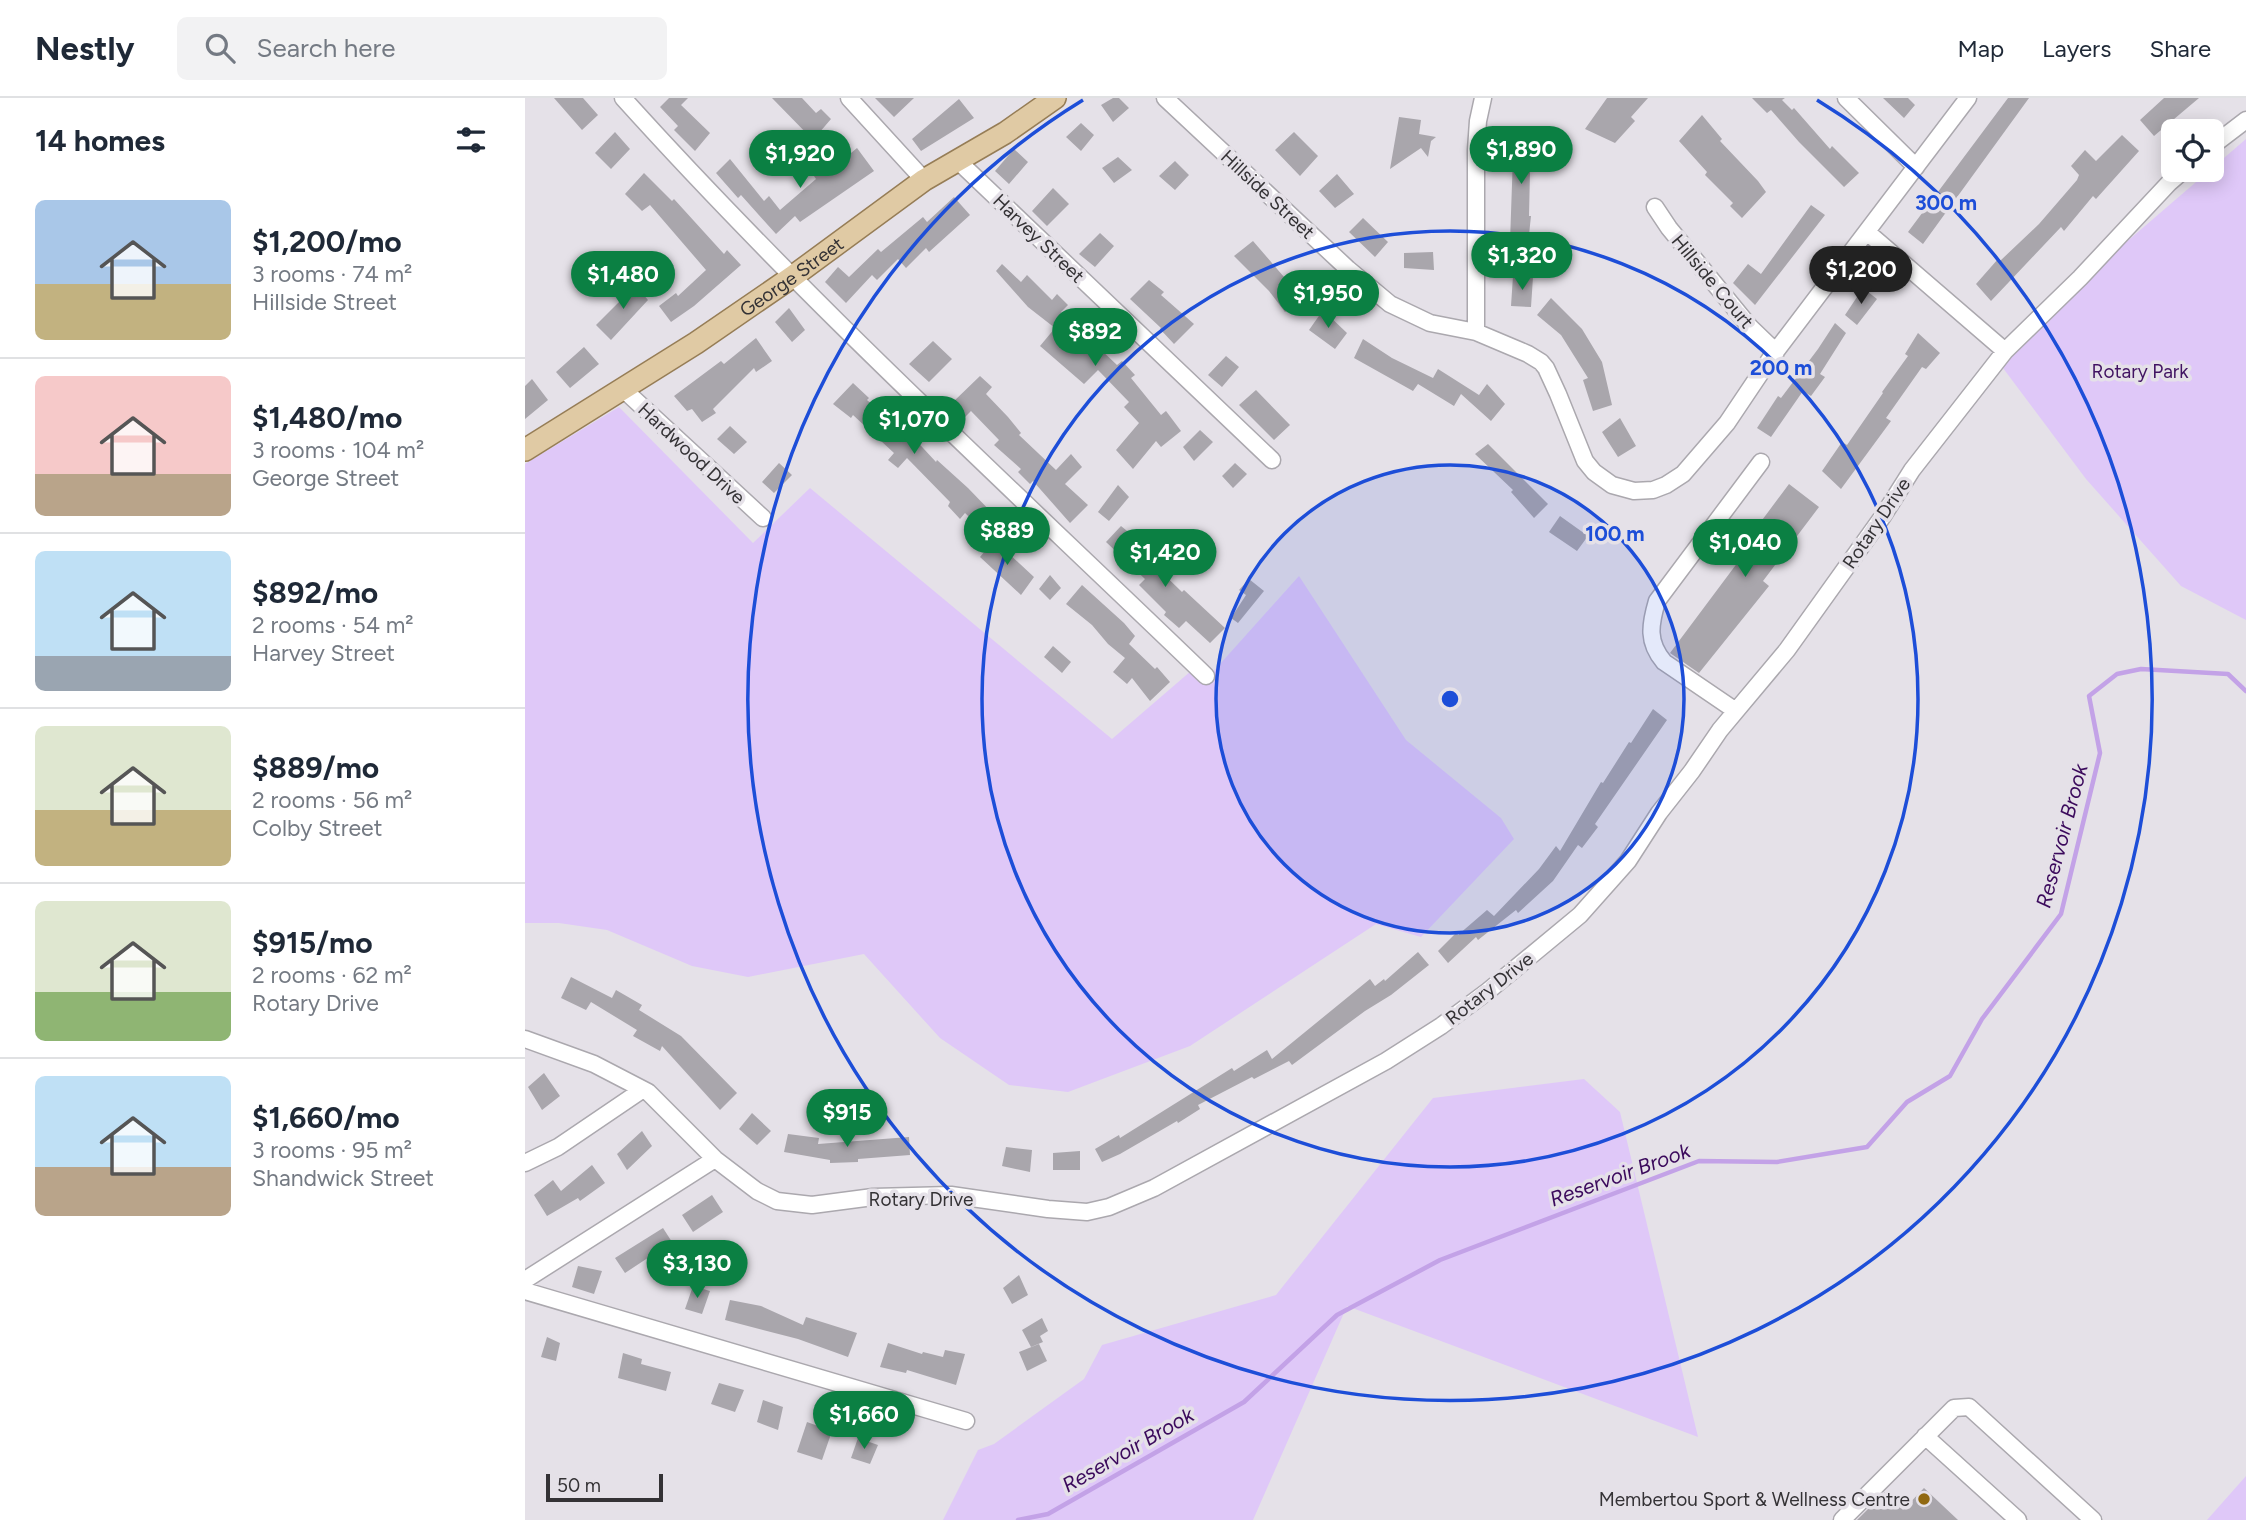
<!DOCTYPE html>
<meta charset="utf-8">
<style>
body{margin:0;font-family:Figtree,sans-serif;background:#f2f2f3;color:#1f2937;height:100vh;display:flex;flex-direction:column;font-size:26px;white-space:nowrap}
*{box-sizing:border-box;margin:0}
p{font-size:23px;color:#747a83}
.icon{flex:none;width:38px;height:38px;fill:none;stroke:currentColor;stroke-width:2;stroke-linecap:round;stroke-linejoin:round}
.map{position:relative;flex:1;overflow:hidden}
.side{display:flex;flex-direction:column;background:#fff;width:525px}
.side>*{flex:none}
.controls{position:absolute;left:1636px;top:21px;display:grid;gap:14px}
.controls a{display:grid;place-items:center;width:63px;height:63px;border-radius:10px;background:#fff;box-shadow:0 4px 18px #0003;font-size:35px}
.scale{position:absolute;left:21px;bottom:18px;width:117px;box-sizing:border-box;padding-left:7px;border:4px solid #343235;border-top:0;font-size:19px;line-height:24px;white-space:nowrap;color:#343235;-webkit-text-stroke:5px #e5e1e8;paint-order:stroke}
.price{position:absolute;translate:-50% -60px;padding:0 16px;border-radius:24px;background:#0b8043;color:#fff;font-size:23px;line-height:46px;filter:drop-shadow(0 2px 4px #0008)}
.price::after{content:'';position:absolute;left:50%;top:42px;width:21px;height:16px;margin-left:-10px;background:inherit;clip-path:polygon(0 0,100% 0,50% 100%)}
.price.current{background:#222;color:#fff}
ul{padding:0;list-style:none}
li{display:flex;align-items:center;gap:21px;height:175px;padding:0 35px}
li+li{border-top:2px solid #e0e1e3}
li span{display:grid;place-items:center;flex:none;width:196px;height:140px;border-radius:10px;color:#555}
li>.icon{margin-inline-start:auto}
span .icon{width:84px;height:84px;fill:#fffc;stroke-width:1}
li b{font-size:30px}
h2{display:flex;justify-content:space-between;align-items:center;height:84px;padding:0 35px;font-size:30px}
header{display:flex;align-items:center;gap:42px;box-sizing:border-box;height:98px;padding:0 35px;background:#fff;border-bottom:2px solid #e0e1e3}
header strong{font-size:33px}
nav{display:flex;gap:38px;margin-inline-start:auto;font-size:24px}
.search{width:490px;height:63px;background:#f2f2f3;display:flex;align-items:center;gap:18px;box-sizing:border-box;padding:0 24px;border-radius:10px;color:#747a83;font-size:26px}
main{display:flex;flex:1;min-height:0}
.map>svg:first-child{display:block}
.green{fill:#dfc8f8}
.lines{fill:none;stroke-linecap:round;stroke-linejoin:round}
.stream{stroke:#c3a2e7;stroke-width:4.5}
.building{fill:#a9a6ac}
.minor-casing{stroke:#aba8ae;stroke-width:19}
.major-casing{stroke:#967d56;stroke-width:24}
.minor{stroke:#fff;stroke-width:16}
.major{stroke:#e0caa4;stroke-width:21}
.ring{fill:none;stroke:#1d4ed8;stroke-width:3.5}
.poi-dot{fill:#916911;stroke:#e5e1e8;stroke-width:2.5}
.labels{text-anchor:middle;stroke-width:7;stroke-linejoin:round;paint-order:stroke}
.street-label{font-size:19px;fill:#343235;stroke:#e5e1e8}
.park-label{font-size:19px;fill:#411362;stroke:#e5e1e8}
.poi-label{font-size:19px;fill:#343235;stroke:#e5e1e8;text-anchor:end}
.water-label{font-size:21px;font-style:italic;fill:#3b0a5c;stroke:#e5e1e8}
.centre{fill:#1d4ed8;stroke:#e5e1e8;stroke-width:3.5}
.ring-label{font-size:21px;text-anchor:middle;font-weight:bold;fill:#1d4ed8;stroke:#e5e1e8;stroke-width:7;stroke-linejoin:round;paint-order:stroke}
</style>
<header>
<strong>Nestly</strong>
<div class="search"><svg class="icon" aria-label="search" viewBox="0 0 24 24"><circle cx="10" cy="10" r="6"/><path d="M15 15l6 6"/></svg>Search here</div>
<nav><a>Map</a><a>Layers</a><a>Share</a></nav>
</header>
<main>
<section class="side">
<h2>14 homes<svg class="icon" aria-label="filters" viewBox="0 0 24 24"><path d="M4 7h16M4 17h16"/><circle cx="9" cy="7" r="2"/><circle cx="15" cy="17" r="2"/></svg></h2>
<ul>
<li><span style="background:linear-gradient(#a9c7e8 60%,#c2b280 0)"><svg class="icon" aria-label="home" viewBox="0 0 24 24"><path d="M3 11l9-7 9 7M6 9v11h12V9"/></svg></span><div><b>$1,200/mo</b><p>3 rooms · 74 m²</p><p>Hillside Street</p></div></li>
<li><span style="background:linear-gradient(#f6c9c9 70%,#b9a48a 0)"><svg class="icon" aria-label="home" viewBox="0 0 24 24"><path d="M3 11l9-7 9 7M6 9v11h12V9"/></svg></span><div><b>$1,480/mo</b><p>3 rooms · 104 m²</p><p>George Street</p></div></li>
<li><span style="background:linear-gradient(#bfe0f5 75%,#9aa5b1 0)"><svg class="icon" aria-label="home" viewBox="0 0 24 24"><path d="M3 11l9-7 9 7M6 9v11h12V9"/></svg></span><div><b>$892/mo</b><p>2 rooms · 54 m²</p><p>Harvey Street</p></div></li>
<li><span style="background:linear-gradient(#dfe7d0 60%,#c2b280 0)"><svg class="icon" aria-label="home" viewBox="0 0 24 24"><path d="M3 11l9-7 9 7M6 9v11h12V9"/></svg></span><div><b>$889/mo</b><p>2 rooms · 56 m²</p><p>Colby Street</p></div></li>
<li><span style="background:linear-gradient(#dfe7d0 65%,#8fb573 0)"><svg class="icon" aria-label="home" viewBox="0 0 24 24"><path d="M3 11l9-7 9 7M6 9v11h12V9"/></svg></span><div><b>$915/mo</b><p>2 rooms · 62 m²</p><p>Rotary Drive</p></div></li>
<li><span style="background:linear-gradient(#bfe0f5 65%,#b9a48a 0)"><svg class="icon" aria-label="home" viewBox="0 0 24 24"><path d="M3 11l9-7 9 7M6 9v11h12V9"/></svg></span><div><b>$1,660/mo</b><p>3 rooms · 95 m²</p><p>Shandwick Street</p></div></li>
</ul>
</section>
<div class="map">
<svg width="1721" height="1422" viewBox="0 0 1721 1422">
<rect width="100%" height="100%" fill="#e5e1e8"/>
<path class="green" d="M1721 41V522L1656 488 1561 381 1469 258Z
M94 309 228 445 285 390 587 641 666 573 678 585 774 478 881 642 976 720 989 741 896 839 851 826 665 948 543 994 484 987 415 940 339 856 223 879 167 868 82 832 34 825H0V366Z
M1059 981 1095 1014 1173 1339 822 1208 728 1422H418L453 1352 469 1346 559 1281 577 1247 751 1197 908 1000Z
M1721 1378V1422H1682Z"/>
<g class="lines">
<path class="stream" d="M493 1422 523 1416 719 1304 812 1217 915 1162 1174 1063 1252 1064 1342 1049 1382 1004 1425 978 1457 921 1536 816 1575 655 1564 598 1592 576 1616 571 1703 576 1721 593"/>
</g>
<path class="building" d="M29 0H58L73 17 57 32Z
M144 0H163L156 7 185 35 170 53 149 32 153 28 135 9Z
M247 0H277L291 15 296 11 306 21 288 42Z
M350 0H389L369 19Z
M588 0H594L604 10 588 24 576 7Z
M1082 0H1123L1106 19 1110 23 1090 45 1060 31Z
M1227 0H1260L1257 2 1267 12 1269 10 1305 51 1307 48 1334 75 1319 89 1274 44 1246 12 1242 15Z
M1358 0H1383L1390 7 1379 20Z
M1483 0H1504L1398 146 1383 134Z
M1639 0H1674L1629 38 1615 22Z
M434 1 449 20 396 53 387 41Z
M1177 17 1197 41 1195 43 1233 83 1241 94 1217 120 1205 108 1208 105 1180 77 1182 74 1154 43Z
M874 19 896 22 894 36 911 39 906 43 903 59 896 50 865 71Z
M556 25 569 37 556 53 541 39Z
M989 28 1008 30 1001 73H1005L1004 118H1006L1003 146 985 144 988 57 986 56Z
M90 34 105 51 86 71 70 55Z
M769 34 793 58 775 78 750 52Z
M1597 37 1614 53 1571 101 1568 98 1539 133 1536 129 1466 203 1451 186 1473 161 1475 163 1514 126 1552 82 1554 77 1546 68 1560 52 1571 63Z
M332 50 349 73 275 124 270 118 251 136 216 97 213 100 191 75 205 61 239 103 244 98 255 112 291 81 289 78 306 66 308 70Z
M489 51 503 64 484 86 470 73Z
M593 59 607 72 589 85 577 70Z
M650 63 664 77 650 92 634 78Z
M119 75 147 103 149 101 199 156 202 152 216 167 169 208 146 224 134 208 151 195 153 198 181 172 125 107 117 113 100 96Z
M812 76 829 96 810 110 794 93Z
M528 90 544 106 522 128 507 113Z
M429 99 445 117 404 154 401 150 381 170 373 161 352 182 347 177 321 205 300 184 313 169 324 179 353 151 356 154 398 119 402 124Z
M1286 107 1300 117 1230 207 1208 185 1223 166 1236 176Z
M838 120 863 144 850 159 824 134Z
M575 135 589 148 570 169 554 156Z
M728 143 778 201 760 214 744 193 709 158Z
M908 154 909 172 879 170V155Z
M477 166 496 184 502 177 527 202 532 196 543 207 536 214 592 267 597 263 610 277 606 280 636 317 641 313 656 333 636 349 631 343 608 371 591 352 614 325 599 309 604 304 573 272 559 286 515 248 530 230 503 209 471 173Z
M988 178 1008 179 1006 209 986 208Z
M624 182 639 194 636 197 669 226 649 246 635 231 636 230 605 201Z
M107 183 123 202 86 242 71 227 97 201 94 197Z
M1338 190 1352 201 1332 227 1320 217Z
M1026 200 1057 231 1077 264 1087 307 1068 313 1058 282 1063 280 1036 237 1012 217Z
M264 210 280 232 267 244 250 224Z
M796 215H801L822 235 810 251 784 232Z
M1310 225 1321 235 1295 276 1300 279 1286 298 1278 293 1246 339 1232 330 1253 298 1256 300 1293 251Z
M1393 235 1415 255 1401 271 1397 269 1361 320 1366 323 1316 391 1297 373 1317 344 1322 347 1358 295 1357 294 1383 258 1380 256Z
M231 240 247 263 231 274 229 270 188 311 191 315 177 324 167 311 162 313 149 298 196 263 199 266Z
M838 241 867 260 908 280 913 271 954 297 962 286 980 306 966 323 936 296 929 308 893 286 888 293 829 260Z
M408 243 427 261 404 284 384 266Z
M59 249 74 266 45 290 31 274Z
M701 258 714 269 697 289 683 277Z
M455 278 467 289 461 296 483 319 496 335 494 337 531 372 546 356 557 369 540 386 563 407 545 425 508 383 505 386 493 374 496 371 469 347 474 342 446 313 440 319 427 305Z
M7 281 23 302 0 321V288Z
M328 285 344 300 342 302 384 339 386 337 411 364 412 362 443 390 471 419 458 432 440 415 435 421 423 408 425 404 382 360 373 370 363 362 369 355 328 317 326 320 308 306Z
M731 292 765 327 749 342 714 307Z
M1095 320 1111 348 1093 359 1077 334Z
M205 328 222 344 209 356 192 341Z
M675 332 688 344 669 363 658 349Z
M963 346 1023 406 1009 420 986 394 988 392 950 356Z
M254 365 267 377 249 395 237 384Z
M710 365 722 376 708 390 697 378Z
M1264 386 1294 409 1238 483 1244 488 1174 575 1145 555 1213 464 1208 461Z
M593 387 604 399 584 423 573 414Z
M1035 418 1063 438 1052 453 1024 434Z
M596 428 607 437 605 439 625 457 622 460 657 494 659 492 700 530 685 545 661 523 654 530 639 517 641 514 614 487 620 481 581 444Z
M469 442 509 479 496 497 455 459Z
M525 477 536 490 525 502 514 491Z
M724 481 739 493 713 525 706 520 721 497 714 492Z
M557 487 599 525 610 538 604 546 630 571 632 569 645 584 625 603 607 580 602 586 588 574 600 560 583 546 567 527 541 506Z
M528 548 546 564 537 575 519 559Z
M1128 611 1142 622 1070 726 1073 729 1057 750 1053 747 1028 783 993 815 991 812 953 842 951 839 923 865 913 853 932 834 933 837 962 812 969 818 1014 771 1031 748 1035 753 1076 684 1078 685 1104 644 1106 645Z
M893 854 904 867 866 897 840 913 767 967 764 963 729 981 727 979 673 1007 675 1011 653 1025 652 1023 595 1056 577 1064 570 1051 594 1037 595 1040 707 970 709 973 742 952 747 961 845 881 850 888 859 881 860 883Z
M46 879 87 900 91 892 117 907 114 912 156 938 212 995 195 1012 137 948 135 953 108 938 112 932 66 904 61 912 36 900Z
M19 975 35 998 17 1012 3 989Z
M227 1015 246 1033 232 1047 214 1031Z
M117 1033 127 1048 102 1072 92 1056Z
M263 1036 294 1040 293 1046 384 1039 385 1057 333 1061V1064L305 1065V1062L259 1054Z
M481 1049 507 1052 505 1074 477 1068Z
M555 1053V1072H528V1055Z
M67 1067 80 1085 55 1103 53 1100 22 1118 9 1097 28 1082 36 1093Z
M187 1097 198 1114 168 1134 157 1117Z
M138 1130 147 1144 100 1175 90 1160Z
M53 1168 77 1173 69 1196 47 1189Z
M494 1177 503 1197 487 1206 478 1190Z
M168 1188 185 1193 177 1216 160 1211Z
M205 1202 236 1208 278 1227 281 1219 332 1235 323 1259 273 1241 200 1222Z
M517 1220 523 1233 515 1238 518 1244 506 1249 497 1232Z
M22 1239 35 1245 31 1263 16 1259Z
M363 1245 397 1256 398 1254 418 1259 420 1252 440 1256 431 1287 382 1272 381 1275 355 1269Z
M514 1246 522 1263 502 1273 494 1254Z
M98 1255 117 1261 116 1266 146 1274 141 1293 93 1280Z
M194 1285 219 1292 210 1314 186 1306Z
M238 1302 258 1309 253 1332 232 1324Z
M282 1324 307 1333 297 1362 272 1354Z
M333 1340 353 1347 345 1366 326 1360Z
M1399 1390 1433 1422H1332L1361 1393 1378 1412Z"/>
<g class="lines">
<defs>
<path id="minor" d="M98 0C281 203 484 388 681 578
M324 0 399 82
M640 0 823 171 865 206 905 225 951 234 1003 256 1016 264 1021 270 1033 296 1060 363 1069 374 1087 387 1109 393 1128 392 1141 387 1158 376 1202 325 1245 261 1443 0
M1321 0 1391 69
M1687 48 1721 22
M432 62 747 362
M1130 109 1144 130 1225 229 1251 254
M1342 134 1480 253
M951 234V52L953 23 958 0
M97 290 238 420
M1211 613 1139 564C1122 544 1125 527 1132 503L1236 364
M0 941 69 966 123 994 190 1061 232 1093 252 1103 287 1107 348 1099 426 1097 523 1111 562 1114 584 1109 629 1090 861 963 916 928 963 893 1055 817 1103 763 1134 715 1167 673 1195 632 1262 552 1358 418 1387 372 1480 253 1555 180 1644 85 1659 72
M0 1065 33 1049 117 992
M0 1182 190 1061
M0 1193 441 1323
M1400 1338 1493 1422
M1317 1422 1429 1310 1444 1309 1568 1422"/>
<g id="major">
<path id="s1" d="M0 352 171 245 267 179 399 82 480 35 530 0"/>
</g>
</defs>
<use href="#minor" class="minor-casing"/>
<use href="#major" class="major-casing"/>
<use href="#minor" class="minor"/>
<use href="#major" class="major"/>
</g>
<circle cx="925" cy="601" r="234" fill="#1d4ed8" fill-opacity=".12"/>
<g class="ring">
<circle cx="925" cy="601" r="234"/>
<circle cx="925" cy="601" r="468"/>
<path d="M1292 2A702 702 0 1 1 558 2"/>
</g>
<circle class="poi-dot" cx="1399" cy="1401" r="7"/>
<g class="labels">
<g class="street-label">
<text transform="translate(743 96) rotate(43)" y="7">Hillside Street</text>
<text transform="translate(514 140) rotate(44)" y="7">Harvey Street</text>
<text dy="7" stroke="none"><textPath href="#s1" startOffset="318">George Street</textPath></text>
<text transform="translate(1188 183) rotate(50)" y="7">Hillside Court</text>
<text transform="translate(167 355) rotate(43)" y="7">Hardwood Drive</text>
<text transform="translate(1351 425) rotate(-56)" y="7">Rotary Drive</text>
<text transform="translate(964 890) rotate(-38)" y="7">Rotary Drive</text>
<text x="396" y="1108">Rotary Drive</text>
</g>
<g class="park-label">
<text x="1615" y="280">Rotary Park</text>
</g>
<g class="poi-label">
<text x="1385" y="1408">Membertou Sport &amp; Wellness Centre</text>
</g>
<g class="water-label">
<text transform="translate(1537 738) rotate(-75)" y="7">Reservoir Brook</text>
<text transform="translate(1095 1077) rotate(-20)" y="7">Reservoir Brook</text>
<text transform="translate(603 1352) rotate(-30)" y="7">Reservoir Brook</text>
</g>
</g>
<circle cx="925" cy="601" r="10" class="centre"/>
<g class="ring-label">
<text x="1421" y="112">300 m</text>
<text x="1256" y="277">200 m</text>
<text x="1090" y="443">100 m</text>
</g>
</svg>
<div class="controls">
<a><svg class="icon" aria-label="locate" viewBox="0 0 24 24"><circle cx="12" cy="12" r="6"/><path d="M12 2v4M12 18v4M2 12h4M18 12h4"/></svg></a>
</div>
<div class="scale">50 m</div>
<b class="price" style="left:996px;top:88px">$1,890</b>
<b class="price" style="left:275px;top:92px">$1,920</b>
<b class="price" style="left:997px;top:194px">$1,320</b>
<b class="price current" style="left:1336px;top:208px">$1,200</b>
<b class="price" style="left:98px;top:213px">$1,480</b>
<b class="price" style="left:803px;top:232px">$1,950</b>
<b class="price" style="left:570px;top:270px">$892</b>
<b class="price" style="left:389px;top:358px">$1,070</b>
<b class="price" style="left:482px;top:469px">$889</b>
<b class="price" style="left:1220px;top:481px">$1,040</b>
<b class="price" style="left:640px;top:491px">$1,420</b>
<b class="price" style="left:322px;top:1051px">$915</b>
<b class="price" style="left:172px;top:1202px">$3,130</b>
<b class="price" style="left:339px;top:1353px">$1,660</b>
</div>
</main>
